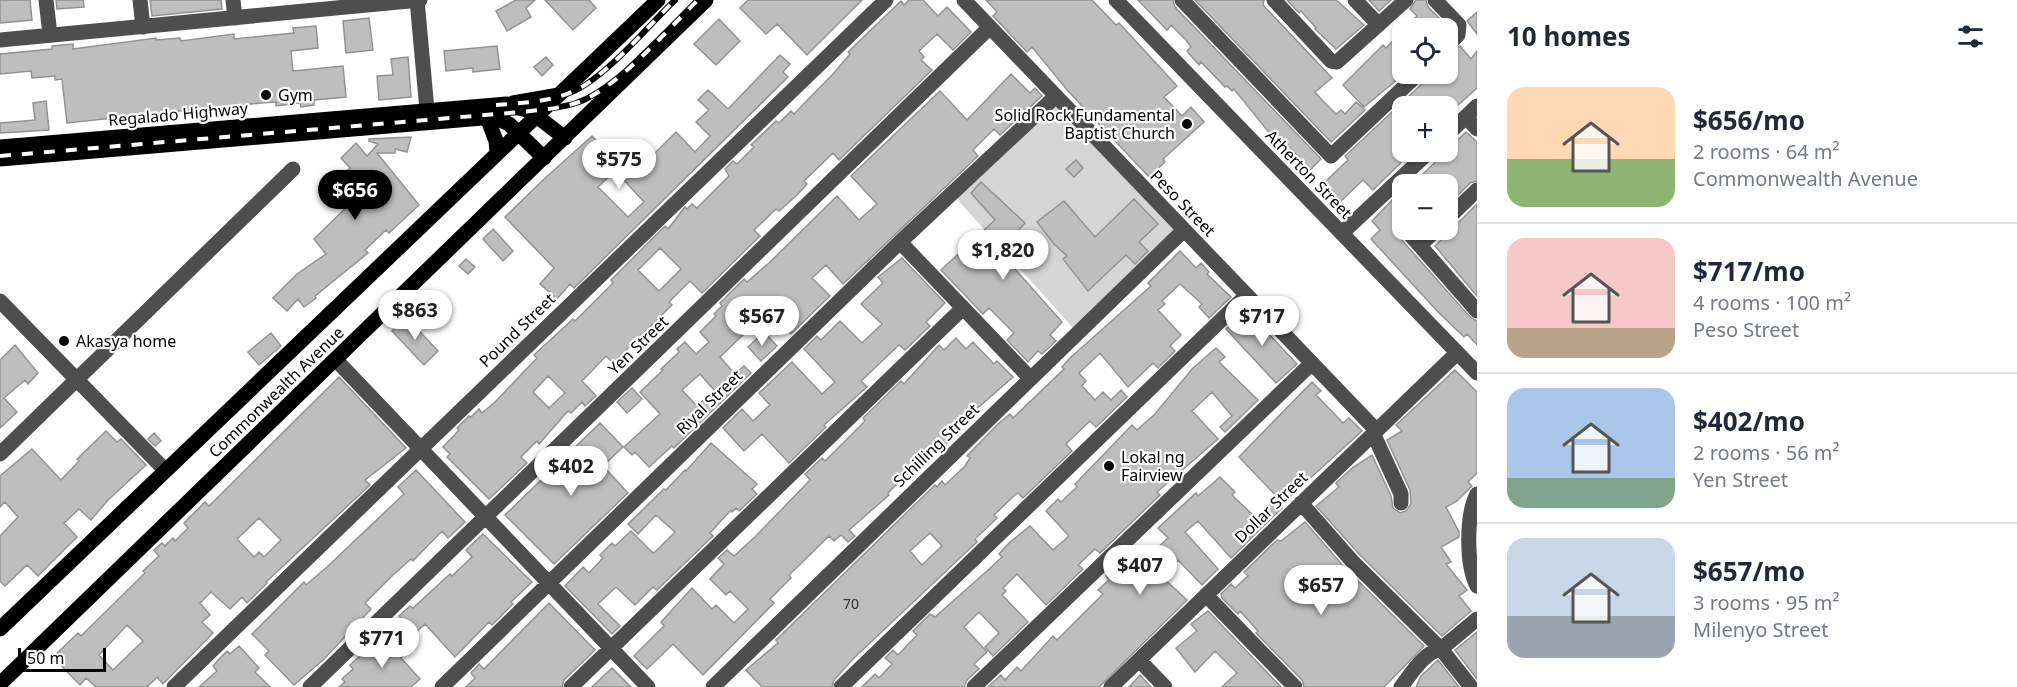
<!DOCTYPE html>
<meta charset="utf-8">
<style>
body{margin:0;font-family:"Noto Sans",sans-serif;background:#f6f6f7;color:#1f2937;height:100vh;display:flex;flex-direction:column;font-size:22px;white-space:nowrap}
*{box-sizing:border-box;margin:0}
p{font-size:20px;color:#747a83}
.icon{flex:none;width:33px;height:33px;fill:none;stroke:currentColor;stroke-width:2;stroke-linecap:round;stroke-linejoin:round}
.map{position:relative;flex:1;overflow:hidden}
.side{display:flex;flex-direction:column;background:#fff;width:540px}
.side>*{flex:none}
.tools{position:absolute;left:1392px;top:18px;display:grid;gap:12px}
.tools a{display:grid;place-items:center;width:66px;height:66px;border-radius:12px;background:#fff;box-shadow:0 2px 4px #0004;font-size:30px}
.scale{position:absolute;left:18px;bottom:15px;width:88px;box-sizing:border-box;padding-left:6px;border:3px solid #000;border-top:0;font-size:16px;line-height:21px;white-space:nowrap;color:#000;-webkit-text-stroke:4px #fff;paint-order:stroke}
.price{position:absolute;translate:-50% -51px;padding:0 14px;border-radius:21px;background:#fff;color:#222;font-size:20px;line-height:39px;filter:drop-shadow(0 2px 3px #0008)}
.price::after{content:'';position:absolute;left:50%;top:36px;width:18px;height:14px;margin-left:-9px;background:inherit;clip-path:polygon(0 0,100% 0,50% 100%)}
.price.selected{background:#000;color:#fff}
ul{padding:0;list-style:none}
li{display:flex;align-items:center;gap:18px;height:150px;padding:0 30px}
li+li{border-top:2px solid #e0e1e3}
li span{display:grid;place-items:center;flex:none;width:168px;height:120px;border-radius:18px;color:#555}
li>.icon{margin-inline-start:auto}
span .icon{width:72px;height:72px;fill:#fffc;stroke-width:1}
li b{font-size:26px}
h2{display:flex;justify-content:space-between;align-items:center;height:72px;padding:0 30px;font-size:26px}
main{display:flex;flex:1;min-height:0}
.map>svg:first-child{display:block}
.green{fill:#d5d5d5}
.building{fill:#bebebe;stroke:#929292;stroke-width:1.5;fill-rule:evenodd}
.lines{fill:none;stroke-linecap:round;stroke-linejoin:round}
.minor{stroke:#4e4e4e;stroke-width:15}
.major{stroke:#000;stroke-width:15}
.rail-casing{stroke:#000;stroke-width:6}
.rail{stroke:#fff;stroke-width:4;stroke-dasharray:11;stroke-linecap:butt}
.poi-dot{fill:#000;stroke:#fff;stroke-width:2}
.labels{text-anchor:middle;stroke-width:4.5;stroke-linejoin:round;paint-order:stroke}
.number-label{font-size:14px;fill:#303030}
.poi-label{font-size:16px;fill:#000;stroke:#fff;text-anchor:start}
.street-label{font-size:16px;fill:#000;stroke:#fff}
</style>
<main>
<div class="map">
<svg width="1477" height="687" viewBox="0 0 1477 687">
<rect width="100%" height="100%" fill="#fff"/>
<path class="green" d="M1055 105 1175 230 1074 329 956 198Z"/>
<path class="building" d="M0 0H30L32 20 0 23Z
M56 0H83L84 7 57 9Z
M150 0H221L222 9 152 16Z
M516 0H535L526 8 531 17 507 31 496 11Z
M545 0H589L596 8 573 30Z
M748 0H862L807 55 777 24 766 34 740 8Z
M909 0H923L938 16 947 7 971 32 953 50 937 34 919 51 924 57 921 60 932 70 839 160 833 153 804 181 807 184 797 195 779 211 776 209 754 230 760 236 702 293 690 281 669 302 672 305 613 363 606 356 582 381 596 396 585 406 582 402 571 413 568 411 539 444 537 441 521 457 527 463 489 499 447 457 450 454 443 447 459 430 457 428 469 416 471 417 479 409 482 413 495 402 537 358 534 355 573 319 575 321 613 283 611 280 665 226 668 229 685 207 687 209 692 204 697 208 729 176 725 169 733 161 737 164 754 147 751 145 776 121 779 123 791 111 794 114 833 74 850 54 848 52 901 1 904 5ZM660 248 681 269 659 291 638 270ZM548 376 565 393 549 408 533 392Z
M986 0H1092L1116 25 1119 23 1177 86 1164 97 1182 116 1191 107 1204 122 1163 159 1165 162 1149 177 1068 91 1032 47 1027 52 993 16 997 12Z
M1138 0H1173L1175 7 1321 159 1307 173 1300 166 1304 162 1291 149 1287 153 1280 146 1234 89 1232 91 1227 86 1225 87 1201 62 1199 65 1192 57 1187 51 1191 47 1186 40 1171 25 1167 30Z
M1195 0H1264L1263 5 1332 78 1315 92 1322 100 1336 114 1341 110 1345 114 1356 102 1365 110 1331 142Z
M1287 0H1336L1364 25 1336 49 1315 29 1316 28 1301 11 1299 13Z
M1369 0H1391L1379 11Z
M1416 0H1426L1428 7 1449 28H1405L1417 16 1410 9Z
M1477 12V34L1467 21Z
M369 18 373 50 346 53 343 21Z
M719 19 740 41 716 65 694 44Z
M316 26 318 48 291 51 293 71 343 66 346 97 314 100V105L301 107 300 103 276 106V102L261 103 171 112 172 114 146 117V120L124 122 123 117 67 123 62 79 55 80V76L32 78 31 71 0 74V54L52 49V46L73 44V49L156 38V40L180 38 181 41 234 34V39L294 33 293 28Z
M1402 31 1404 74 1364 107 1343 85 1383 45 1386 48Z
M497 46 500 69 473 72V68L446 71 444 51Z
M1460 46 1471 59 1477 51V88L1448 114V106H1402V152H1412L1373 190 1363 180 1341 201 1331 191 1328 193 1321 186 1348 160 1345 156 1425 81 1428 74H1448V54Z
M780 55 790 64 783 72 788 77 574 288 570 284 557 299 540 284 554 268 505 217 542 181 592 136 620 166 598 187 628 217 644 202 621 177 628 170 632 176 676 132 695 152 710 136 696 122 709 110 698 100 708 90 728 109Z
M408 57 411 97 379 100 377 76 393 75 391 59Z
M546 57 553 65 542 76 534 67Z
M1011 74 1030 93 1035 88 1042 96 1000 135 994 129 973 150 978 156 843 284 826 265 812 278 830 296 791 334 764 305 739 329 744 334 720 357 735 374 744 366 751 373 674 448 672 446 649 467 635 452 632 455 624 447 660 414 640 392 663 370 661 369 679 352 677 349 685 342 696 354 709 342 700 332 716 316 714 314 722 306 720 303 744 279 747 282 769 263 837 196 859 220 877 204 851 176 940 91 967 120ZM700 374 714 390 697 406 682 390Z
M46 101 49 130 0 133V123L35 120 33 103Z
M1466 132 1477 142V181L1470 183 1448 205V184H1413Z
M411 137 407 152 395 149V153H377L419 205 389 233 386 230 365 250 368 253 315 296 316 298 304 307 298 299 287 311 273 298 297 274 326 254 314 239 364 190 346 172 350 168 341 158 356 143 367 156 378 144 369 141V139Z
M1076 160 1083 168 1074 177 1066 169Z
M981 182 1025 223 999 251 1062 322 1050 335 1056 341 1042 354 1038 351 1028 362 1007 340 1014 333 989 308 983 314 941 270 995 220 971 193Z
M1402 195V223L1398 228 1399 237 1470 317 1477 321V345L1467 334 1464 337 1439 313 1371 239 1380 230 1372 221 1395 197 1398 200Z
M1134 199 1158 224 1139 242 1148 251 1135 264 1126 255 1088 291 1063 259 1067 256 1054 244 1037 222 1064 201 1095 237Z
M1477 204V296L1435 246Z
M493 229 513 251 503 261 483 239Z
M1180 251 1196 268 1201 263 1209 272 1207 274 1231 297 1209 318 1199 307 1202 304 1180 284 1162 301 1165 304 1158 310 1181 335 1170 346 1175 351 1158 368 1153 363 1128 387 1100 353 1079 373 1086 381 1082 386 1095 400 1103 392 1111 400 1121 390 1127 397 1096 427 1090 421 1070 440 1066 444 1072 451 1023 498 1018 493 1015 495 994 515 997 518 975 539 977 542 854 658 834 680 832 687H762L746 670 778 643 776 640 935 485 937 487 942 481 945 485 965 466 970 458 967 456 998 424 1010 414 1013 418 1064 369 1062 367 1070 358 1151 286 1148 283ZM930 533 942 546 922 565 910 551Z
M902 258 945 303 926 322 930 326 905 350 899 345 861 381 867 387 824 425 826 427 789 463 762 434 744 451 723 428 742 409 753 421 770 405 759 393 792 362 822 394 835 382 804 349 817 336 821 340 840 321 862 343 882 324 861 304 883 283 878 277Z
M466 259 475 267 468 274 459 266Z
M1247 311 1297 364 1276 383 1226 329Z
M406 317 438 351 424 365 392 331Z
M764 332 777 346 761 361 748 347Z
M271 333 281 346 259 365 248 352Z
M956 338 966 349 973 342 994 364 997 361 1013 377 972 413 969 410 946 433 951 439 936 454 929 447 905 471 908 473 888 493 889 495 849 530 855 536 848 542 841 535 834 541 829 536 789 575 791 578 770 599 774 603 703 675 673 644 647 669 634 656 664 626 661 622 692 588 712 609 716 605 734 623 748 609 730 591 726 595 710 579 724 564 718 558 727 550 734 556 756 536 810 480 805 474 822 458 825 461 865 421 863 418 901 381 904 384 939 345 944 350Z
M15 345 38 373 28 384 25 380 4 398 17 412 0 428V360Z
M1216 348 1225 357 1219 362 1258 400 1225 432 1220 427 1232 416 1212 392 1192 411 1218 439 1157 492 1160 495 1100 553 1095 549 1078 565 1083 569 1046 605 1017 574 1003 588 1006 591 1002 595 1028 622 993 656 985 647 999 633 979 612 964 627 987 652 974 664 979 669 967 680 964 687H862L875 674 879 678 892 664 885 658 893 650 898 655 917 635 913 631 930 614 935 617 987 571 1002 557 999 554 1009 543 1030 526 1053 550 1069 536 1046 511 1058 499 1061 502 1077 487 1075 484 1132 425 1137 430 1155 414 1192 369Z
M1455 370 1477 392V473L1468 482 1472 486 1457 501 1446 507 1459 532V537L1441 547 1451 562 1446 564 1467 590 1459 596 1471 611 1442 636 1359 554 1316 506 1339 487 1336 483 1352 468 1372 455 1391 496 1393 508 1400 513 1406 511 1411 504 1410 490 1387 440 1402 431 1396 425Z
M339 377 406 448 365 480 370 485 266 582 267 583 247 603 242 597 230 609 211 592 200 603 210 615 202 622 213 633 163 684 157 677 147 687H96L86 678 80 685 53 657 78 633 81 636 145 573 143 571 159 556 154 550 162 543 165 546 173 538 175 541 188 528 184 523 205 502 209 506ZM259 518 281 540 264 557 259 552 254 557 237 539ZM127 625 143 641 113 670 99 655Z
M1312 382 1321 391 1316 395 1343 423 1349 418 1362 431 1283 503 1239 457Z
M632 388 642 399 627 413 617 402Z
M600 423 623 447 603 466 628 493 554 564 505 515Z
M106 431 117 442 121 439 146 465 108 500 91 520 79 509 64 523 77 537 38 576 27 565 5 586 0 581V536L18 517 5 502 0 507V476L32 449 61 480 79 461 77 459Z
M154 433 161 441 155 446 148 439Z
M711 443 757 484 752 489 757 494 739 511 736 508 732 512 731 510 710 533 713 536 657 590 653 587 635 605 616 587 598 604 620 626 612 634 565 586 583 567 589 573 603 558 600 555 612 543 615 546 631 531 653 553 655 552 675 532 656 515 638 534 628 524 664 489 666 490 685 470 686 471Z
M416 470 465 522 448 538 442 531 413 561 411 559 393 575 365 603 371 609 324 659 294 685 265 655 269 651 252 634 304 582 306 585 327 567 404 494 398 487Z
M1220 477 1235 492 1232 495 1256 518 1275 500 1282 508 1231 558 1198 521 1185 532 1218 569 1202 585 1178 560 1161 576 1187 600 1099 687H988L1001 675 1005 680 1017 667 1021 671 1053 636 1057 640 1103 594 1098 590 1109 580 1106 576 1119 563 1129 574 1168 538 1158 528 1196 493 1198 496Z
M1305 522 1345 568 1424 646 1384 687H1304L1302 680 1256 633 1258 631 1240 611 1238 614 1222 598 1221 594 1231 584 1235 588 1248 576 1244 572 1277 540 1281 541Z
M483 534 532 582 511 602 513 604 492 625 489 622 455 657 425 624 415 633 399 616 410 606 413 608 450 574 452 576 472 557 466 550Z
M549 603 595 650 564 680 562 687H466L475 678 471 673 479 664 484 669Z
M1208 611 1231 635 1281 687H1222L1237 673 1215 651 1195 672 1176 648 1197 631 1191 624Z
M1477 632V679L1455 650Z
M402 639 411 648 401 658 420 679 411 687H339L345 682 342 679 353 669 350 665 369 648 371 650 379 642 388 651Z
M239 646 259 668 255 672 270 687H199L217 671 213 666 220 658 227 651 230 654Z
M1438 660 1459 687H1416L1421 676Z
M612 668 631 687H592Z
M1140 675 1151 687H1129Z"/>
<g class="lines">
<path class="minor" d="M46 0 50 35
M140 0 143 27
M233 0 235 18
M417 0 428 121
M964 0 1376 430
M1116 0 1477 373
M1182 0 1331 156 1418 74
M1274 0 1331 61 1337 62 1406 0
M1355 0 1378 24
M1435 0 1459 25 1458 35 1448 45
M0 40 420 0
M1466 117 1477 129
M1448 134 1477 106
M1448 218 1477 190
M1407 231 1477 311
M1342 233 1429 152
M900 242 1030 378
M1420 245 1436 230
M0 301 165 470
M336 360 648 687
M1373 433 1401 494V503
M0 454 293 169
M1477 494C1466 515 1466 565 1477 586
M1301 503 1352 561 1441 649 1471 687
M1206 595 1295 687
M1139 660 1165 687
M174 687 886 0
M310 687 990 27
M442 687 900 242 1056 96
M571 687 963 308
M713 687 1184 230
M841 687 1247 295
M974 687 1312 363
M1111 687 1457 353
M1401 687C1410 675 1425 651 1441 649L1477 619"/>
<path class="major" d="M513 103 559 95
M487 117 496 141 497 153
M0 147 507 104 530 111 565 138
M0 159 494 117 509 124 544 158
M0 629 658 0
M0 684 706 0"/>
<defs>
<path id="rail" d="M496 105C522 103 550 102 574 91 607 76 648 26 675 0
M0 156 521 112C539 110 558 109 576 103 616 90 667 30 698 0"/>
</defs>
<use href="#rail" class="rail-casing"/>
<use href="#rail" class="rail"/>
</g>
<g class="poi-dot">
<circle cx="266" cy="95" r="6"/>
<circle cx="1187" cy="124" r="6"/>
<circle cx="64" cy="341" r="6"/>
<circle cx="1109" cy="466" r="6"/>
</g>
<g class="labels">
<g class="number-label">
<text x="851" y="609">70</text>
</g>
<g class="poi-label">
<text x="278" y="101">Gym</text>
<text x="1175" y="121" text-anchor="end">Solid Rock Fundamental<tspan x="1175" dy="18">Baptist Church</tspan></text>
<text x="76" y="347">Akasya home</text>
<text x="1121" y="463">Lokal ng<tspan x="1121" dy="18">Fairview</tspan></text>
</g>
<g class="street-label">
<text transform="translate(178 114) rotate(-5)" y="6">Regalado Highway</text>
<text transform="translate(1309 174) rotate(46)" y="6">Atherton Street</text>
<text transform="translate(1183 203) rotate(46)" y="6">Peso Street</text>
<text transform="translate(517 330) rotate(-44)" y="6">Pound Street</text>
<text transform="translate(638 345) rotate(-44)" y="6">Yen Street</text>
<text transform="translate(276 392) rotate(-44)" y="6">Commonwealth Avenue</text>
<text transform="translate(709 402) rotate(-44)" y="6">Riyal Street</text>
<text transform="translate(936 445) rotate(-44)" y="6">Schilling Street</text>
<text transform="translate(1271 507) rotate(-44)" y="6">Dollar Street</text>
</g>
</g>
</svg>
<div class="tools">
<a><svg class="icon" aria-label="locate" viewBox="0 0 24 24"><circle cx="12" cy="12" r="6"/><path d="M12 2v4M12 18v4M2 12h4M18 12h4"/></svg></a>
<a>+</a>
<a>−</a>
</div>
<div class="scale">50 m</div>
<b class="price" style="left:619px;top:190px">$575</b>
<b class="price selected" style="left:355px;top:221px">$656</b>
<b class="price" style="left:1003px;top:281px">$1,820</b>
<b class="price" style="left:415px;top:341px">$863</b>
<b class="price" style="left:762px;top:347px">$567</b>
<b class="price" style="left:1262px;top:347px">$717</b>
<b class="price" style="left:571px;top:497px">$402</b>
<b class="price" style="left:1140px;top:596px">$407</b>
<b class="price" style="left:1321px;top:616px">$657</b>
<b class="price" style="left:382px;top:669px">$771</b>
</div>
<section class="side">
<h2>10 homes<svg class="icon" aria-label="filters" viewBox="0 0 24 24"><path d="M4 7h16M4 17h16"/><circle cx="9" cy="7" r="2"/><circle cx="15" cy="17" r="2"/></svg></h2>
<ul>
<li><span style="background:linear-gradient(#ffd9b3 60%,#8fb573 0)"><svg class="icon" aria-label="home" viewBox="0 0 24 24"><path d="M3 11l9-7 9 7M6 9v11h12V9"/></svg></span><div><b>$656/mo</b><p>2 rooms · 64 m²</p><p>Commonwealth Avenue</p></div></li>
<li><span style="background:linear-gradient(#f6c9c9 75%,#b9a48a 0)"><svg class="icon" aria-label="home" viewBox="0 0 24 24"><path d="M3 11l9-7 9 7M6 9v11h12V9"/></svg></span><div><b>$717/mo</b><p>4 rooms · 100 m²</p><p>Peso Street</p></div></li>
<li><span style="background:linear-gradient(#a9c7e8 75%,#7fa58c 0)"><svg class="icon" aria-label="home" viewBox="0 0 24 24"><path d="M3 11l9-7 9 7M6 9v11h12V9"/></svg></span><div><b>$402/mo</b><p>2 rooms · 56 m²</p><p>Yen Street</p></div></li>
<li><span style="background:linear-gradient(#c9d6e8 65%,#9aa5b1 0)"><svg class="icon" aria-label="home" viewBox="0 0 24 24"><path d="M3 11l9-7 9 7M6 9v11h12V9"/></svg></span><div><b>$657/mo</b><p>3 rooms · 95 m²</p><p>Milenyo Street</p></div></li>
</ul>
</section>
</main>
